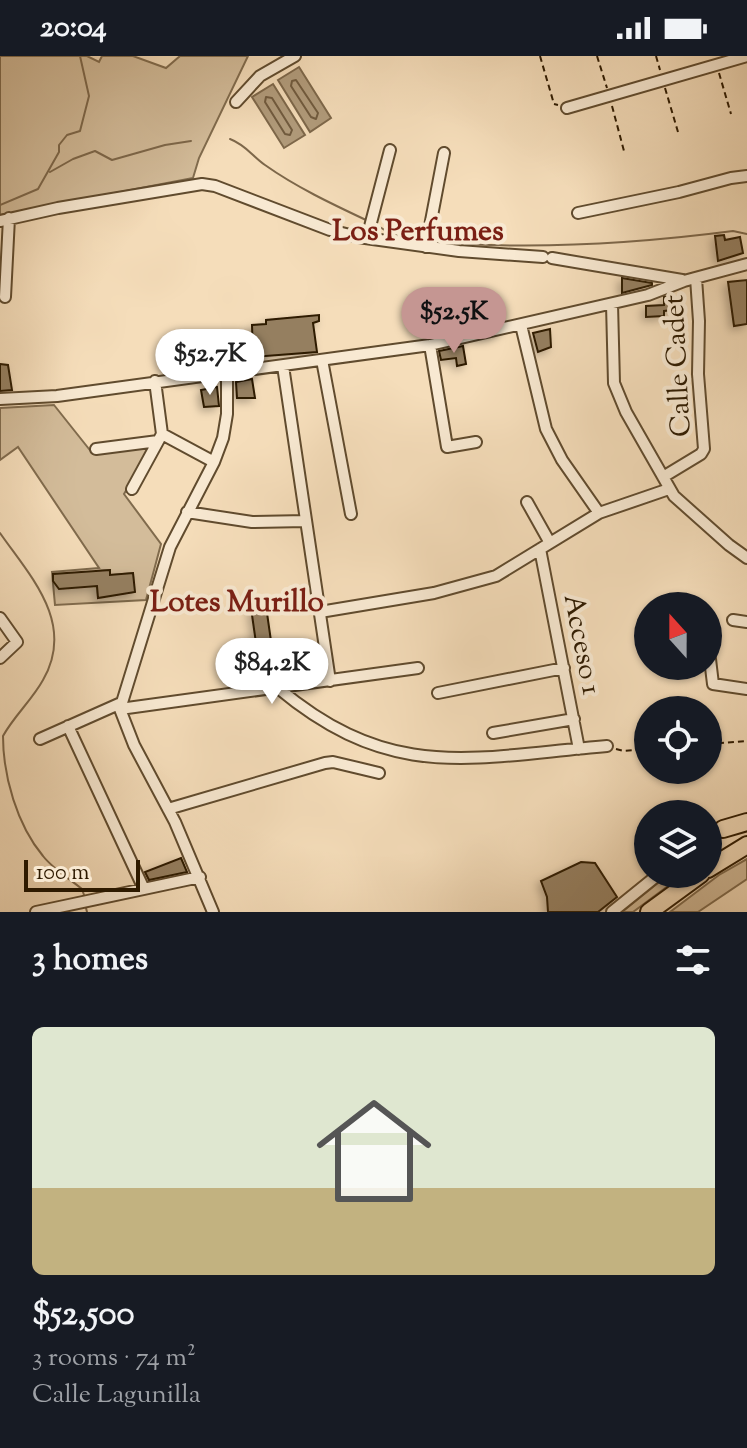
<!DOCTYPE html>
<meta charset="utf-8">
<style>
body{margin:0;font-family:"Sorts Mill Goudy",serif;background:#20242c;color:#f1f3f6;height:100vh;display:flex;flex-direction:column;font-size:30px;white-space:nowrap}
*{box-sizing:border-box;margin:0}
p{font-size:26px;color:#9ea1a6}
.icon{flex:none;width:44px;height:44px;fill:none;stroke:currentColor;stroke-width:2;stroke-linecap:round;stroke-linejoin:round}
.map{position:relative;height:856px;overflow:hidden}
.sheet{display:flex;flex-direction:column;background:#171b24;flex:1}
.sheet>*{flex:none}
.needle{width:52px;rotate:339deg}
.controls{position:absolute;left:634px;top:536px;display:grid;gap:16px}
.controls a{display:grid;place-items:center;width:88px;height:88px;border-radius:50%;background:#171b24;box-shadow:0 2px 6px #0004;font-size:40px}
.scale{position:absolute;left:24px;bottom:20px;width:116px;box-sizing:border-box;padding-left:8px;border:4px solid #2e1a00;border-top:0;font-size:22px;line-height:28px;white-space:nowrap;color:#2e1a00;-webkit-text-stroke:6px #f8e9d2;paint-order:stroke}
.price{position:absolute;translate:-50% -68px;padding:0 18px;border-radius:28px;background:#fff;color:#222;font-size:26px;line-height:52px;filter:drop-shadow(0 2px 4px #0008)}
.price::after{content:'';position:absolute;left:50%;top:48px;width:24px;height:18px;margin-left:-12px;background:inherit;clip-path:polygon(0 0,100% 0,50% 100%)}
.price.on{background:#c59692;color:#111}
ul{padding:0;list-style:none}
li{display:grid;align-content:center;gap:16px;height:424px;padding:0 32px}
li+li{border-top:2px solid #363941}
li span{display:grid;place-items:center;height:248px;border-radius:12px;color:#555}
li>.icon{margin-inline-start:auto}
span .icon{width:144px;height:144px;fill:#fffc;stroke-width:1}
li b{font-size:34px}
h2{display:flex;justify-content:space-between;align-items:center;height:96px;padding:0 32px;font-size:34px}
.status{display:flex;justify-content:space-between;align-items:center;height:56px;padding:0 40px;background:#171b24;direction:ltr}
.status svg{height:22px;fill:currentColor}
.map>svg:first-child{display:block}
.green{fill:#d3bc9a;stroke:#806b4d;stroke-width:2;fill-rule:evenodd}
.water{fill:#b19b7b;stroke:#7d674a;stroke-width:2}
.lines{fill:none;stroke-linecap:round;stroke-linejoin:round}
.shore{stroke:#705a3e;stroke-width:2}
.stream{stroke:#7d674a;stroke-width:2}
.building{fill:#957f61;stroke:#2e1a00;stroke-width:2;filter:url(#shadow)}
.minor-casing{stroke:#604b2e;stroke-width:14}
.highway-casing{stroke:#2e1a00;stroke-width:20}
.path{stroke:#2e1a00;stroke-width:2;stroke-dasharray:6 4;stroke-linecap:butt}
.minor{stroke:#f8e9d2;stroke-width:10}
.highway{stroke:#f5ddba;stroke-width:16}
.labels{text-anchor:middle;stroke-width:8;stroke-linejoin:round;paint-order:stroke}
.street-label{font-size:28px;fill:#2e1a00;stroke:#f8e9d2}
.neighbourhood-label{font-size:30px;font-weight:bold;fill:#7a1f14;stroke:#f8e9d2}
</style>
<div class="status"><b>20:04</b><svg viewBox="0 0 49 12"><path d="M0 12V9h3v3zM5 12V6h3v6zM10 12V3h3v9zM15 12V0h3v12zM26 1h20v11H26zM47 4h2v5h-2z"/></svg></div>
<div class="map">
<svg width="747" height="856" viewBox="0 0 747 856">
<defs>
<filter id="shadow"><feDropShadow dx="-3.5" dy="3.5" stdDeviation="4" flood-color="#0004"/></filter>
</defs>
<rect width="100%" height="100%" fill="#f5ddba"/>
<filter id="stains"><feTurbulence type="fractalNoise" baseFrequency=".0025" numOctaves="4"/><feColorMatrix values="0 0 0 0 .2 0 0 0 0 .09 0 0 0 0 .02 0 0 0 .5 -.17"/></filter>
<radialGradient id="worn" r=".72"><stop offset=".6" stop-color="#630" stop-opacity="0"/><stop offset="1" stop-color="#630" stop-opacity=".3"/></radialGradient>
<path class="green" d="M0 0H87L99 6 102 0H133L166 12 180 0H248L199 102 193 122 0 159Z
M54 349 93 398 149 390 152 392 124 438 161 488 146 544 55 549 52 516 99 512 18 391 0 404V352ZM110 514V519L133 517 134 536 98 541 96 515Z
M747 803V823L698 856H670L719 819Z
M669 818H684L633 856H622Z"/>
<path class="water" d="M299 11 331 62 310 76 278 24Z
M273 28 305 79 284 92 252 41Z"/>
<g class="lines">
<path class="shore" d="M296 24 318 57 316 63 311 61 291 30 292 25Z
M266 41 272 42 292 74 290 79 285 78 265 46Z"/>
<path class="stream" d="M230 83C246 89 252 100 265 109 296 131 332 148 366 164
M50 116 73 103 95 95 112 104 165 89 191 85
M0 149 38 133 59 96V89L67 79 80 75 89 40 80 0
M375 168 391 178 421 185
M433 186C534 194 633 188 733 175L747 178
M0 477C30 520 76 567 43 624 32 644 14 660 3 680 3 720 17 769 43 800 53 813 70 823 82 833L84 839
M86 852 87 856"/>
</g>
<path class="building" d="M724 179 725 184 740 181 743 197 718 205 715 180Z
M622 222 652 227V229L622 237Z
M747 224V268L734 270 728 226Z
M664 241H673V254L664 255V260L646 261V250L664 249Z
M319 259V265L313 267 317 296 253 301 252 269 266 268V264Z
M550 273 551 291 538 296 533 277Z
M463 290 466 308 457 310 456 302 441 304 439 295Z
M0 308 8 309 12 334 0 335Z
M252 323 255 342H237L236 326Z
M217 331 219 350 204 351 201 334Z
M110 514V519L133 517 135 536 98 542 97 530 59 533 53 525V518Z
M266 550 271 585 256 587 251 552Z
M181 802 187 816 149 824 145 816Z
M581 806 595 807 617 841 598 856H548L547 841 541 825Z"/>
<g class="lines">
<defs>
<path id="minor" d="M236 46 260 20 295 0
M567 52 747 0
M578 157 679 136 731 122 747 120
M0 165 58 152 202 128 215 130 330 174 358 181 459 195 543 201
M367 182 390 94
M426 191 444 97
M552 202 682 224
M5 241 9 162
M612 248 614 327 626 356 674 440 729 489 747 502
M521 269 546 373 562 404 599 457
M430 289 447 391 476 386
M322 304 351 458
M283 310 330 625
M0 343 57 340 430 289 648 239 684 225 747 208
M162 378 214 406
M96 393 158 385
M663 421 701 398 704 393 698 318 699 265 696 222
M132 433 162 378 155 325
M527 446 550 487
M187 456 252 466 306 465
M540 493 579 693
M320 556 434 537 496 520 599 457 669 433
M0 562 17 586 0 602
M733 564 747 566
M710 603 713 628 747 633
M278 632C393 728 473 701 607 690
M438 637 564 612
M120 653 418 612
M68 670 144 833
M493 677 574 663
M40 683 121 647
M168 753 325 707 333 706 379 717
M708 783 726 771
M36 856 200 821
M213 856 175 766 134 689 120 653 170 491 214 406 223 382 227 358V316
M612 856 659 818"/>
<path id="highway" d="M723 773 747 766
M708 813 747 789
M649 856 701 818"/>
</defs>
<use href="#minor" class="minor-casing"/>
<use href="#highway" class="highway-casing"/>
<path class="path" d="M540 0 554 48 558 49
M597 0 607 32
M656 0 660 14
M719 17 731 58
M665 32 678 76
M612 50 624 95
M708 688 747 685
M616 693 624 695 648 693"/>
<use href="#minor" class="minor"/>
<use href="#highway" class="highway"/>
</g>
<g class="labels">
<g class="street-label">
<text transform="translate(676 310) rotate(-93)" y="10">Calle Cadet</text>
<text transform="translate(584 588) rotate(79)" y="10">Acceso 1</text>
</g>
<g class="neighbourhood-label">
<text x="418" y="184">Los Perfumes</text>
<text x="237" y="555">Lotes Murillo</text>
</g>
</g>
<rect width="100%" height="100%" filter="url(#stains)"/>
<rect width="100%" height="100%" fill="url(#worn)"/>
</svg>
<div class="controls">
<a><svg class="needle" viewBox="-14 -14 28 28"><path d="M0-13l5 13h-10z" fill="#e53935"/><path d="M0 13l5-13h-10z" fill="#9ea1a6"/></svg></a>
<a><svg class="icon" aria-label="locate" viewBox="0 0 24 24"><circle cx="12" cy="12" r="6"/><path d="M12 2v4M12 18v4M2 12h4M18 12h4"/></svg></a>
<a><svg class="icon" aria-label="layers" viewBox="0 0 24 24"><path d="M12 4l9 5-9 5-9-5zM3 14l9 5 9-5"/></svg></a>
</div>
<div class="scale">100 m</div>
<b class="price on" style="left:454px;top:299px">$52.5K</b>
<b class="price" style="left:210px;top:341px">$52.7K</b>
<b class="price" style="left:272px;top:650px">$84.2K</b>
</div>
<section class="sheet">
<h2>3 homes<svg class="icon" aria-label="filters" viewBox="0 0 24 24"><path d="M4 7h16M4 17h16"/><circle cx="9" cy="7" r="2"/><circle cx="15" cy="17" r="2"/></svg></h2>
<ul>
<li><span style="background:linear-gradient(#dfe7d0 65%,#c2b280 0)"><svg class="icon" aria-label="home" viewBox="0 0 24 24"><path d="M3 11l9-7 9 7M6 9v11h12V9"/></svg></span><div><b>$52,500</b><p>3 rooms · 74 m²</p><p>Calle Lagunilla</p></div></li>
</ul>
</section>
